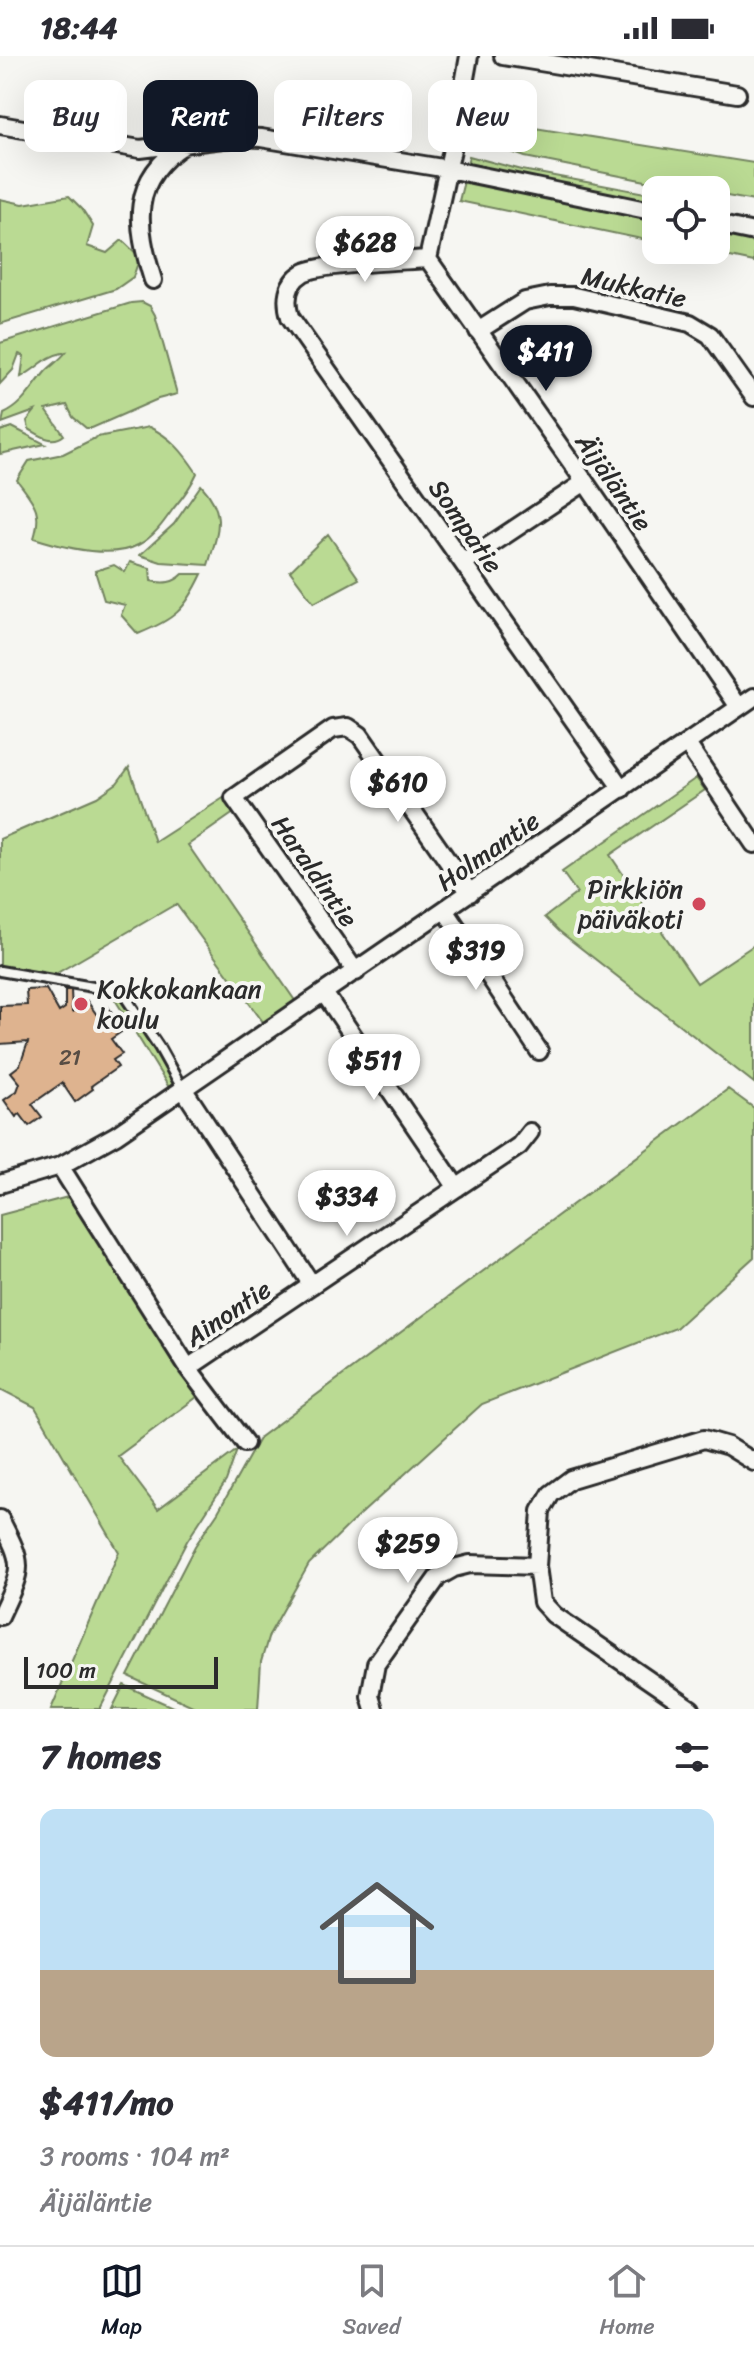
<!DOCTYPE html>
<meta charset="utf-8">
<style>
body{margin:0;font-family:Sriracha,sans-serif;background:#f7f7f7;color:#2b2b33;height:100vh;display:flex;flex-direction:column;font-size:30px;white-space:nowrap}
*{box-sizing:border-box;margin:0}
p{font-size:26px;color:#7c7c81}
.icon{flex:none;width:44px;height:44px;fill:none;stroke:currentColor;stroke-width:2;stroke-linecap:round;stroke-linejoin:round}
.map{position:relative;height:1653px;overflow:hidden}
.panel{display:flex;flex-direction:column;background:#fff;flex:1}
.panel>*{flex:none}
.banner{position:absolute;left:24px;top:24px;width:706px;height:72px;display:flex;gap:16px}
.tools{position:absolute;left:642px;top:120px;display:grid;gap:16px}
.tools a{display:grid;place-items:center;width:88px;height:88px;border-radius:16px;background:#fff;box-shadow:0 8px 32px #0002;font-size:40px}
.scale{position:absolute;left:24px;bottom:20px;width:194px;box-sizing:border-box;padding-left:8px;border:4px solid #2b2b2b;border-top:0;font-size:22px;line-height:28px;white-space:nowrap;color:#2b2b2b;-webkit-text-stroke:6px #f6f6f2;paint-order:stroke}
.price{position:absolute;translate:-50% -68px;padding:0 18px;border-radius:28px;background:#fff;color:#222;font-size:26px;line-height:52px;filter:drop-shadow(0 2px 4px #0008)}
.price::after{content:'';position:absolute;left:50%;top:48px;width:24px;height:18px;margin-left:-12px;background:inherit;clip-path:polygon(0 0,100% 0,50% 100%)}
.price.active{background:#111827;color:#fff}
ul{padding:0;list-style:none}
li{display:grid;align-content:center;gap:16px;height:424px;padding:0 40px}
li span{display:grid;place-items:center;height:248px;border-radius:16px;color:#555}
li>.icon{margin-inline-start:auto}
span .icon{width:144px;height:144px;fill:#fffc;stroke-width:1}
li b{font-size:34px}
h2{display:flex;justify-content:space-between;align-items:center;height:96px;padding:0 40px;font-size:34px}
.pill{padding:0 28px;border-radius:16px;background:#fff;box-shadow:0 8px 32px #0002;font-size:28px;line-height:72px}
.pill.active{background:#111827;color:#fff}
.status{display:flex;justify-content:space-between;align-items:center;height:56px;padding:0 40px;background:#fff;direction:ltr}
.status svg{height:22px;fill:currentColor}
.tab-bar{display:flex;justify-content:space-around;align-items:center;height:112px;border-top:2px solid #e1e1e2;background:#fff;font-size:22px;color:#7c7c81}
.tab-bar a{display:grid;justify-items:center;gap:4px}
.tab-bar .active{color:#111827}
.map>svg:first-child{display:block}
.green{fill:#bada93;stroke:#72825f;stroke-width:2}
.building{fill:#deb38f;stroke:#2b2b2b;stroke-width:2}
.lines{fill:none;stroke-linecap:round;stroke-linejoin:round}
.lane-casing{stroke:#2b2b2b;stroke-width:14}
.street-casing{stroke:#2b2b2b;stroke-width:22}
.lane{stroke:#f6f6f2;stroke-width:8}
.street{stroke:#f6f6f2;stroke-width:16}
.poi-dot{fill:#d1495b;stroke:#f6f6f2;stroke-width:3}
.labels{text-anchor:middle;stroke-width:8;stroke-linejoin:round;paint-order:stroke}
.number-label{font-size:22px;fill:#584d44}
.street-label{font-size:26px;fill:#2b2b2b;stroke:#f6f6f2}
.poi-label{font-size:26px;fill:#2b2b2b;stroke:#f6f6f2;text-anchor:end}
</style>
<div class="status"><b>18:44</b><svg viewBox="0 0 49 12"><path d="M0 12V9h3v3zM5 12V6h3v6zM10 12V3h3v9zM15 12V0h3v12zM26 1h20v11H26zM47 4h2v5h-2z"/></svg></div>
<div class="map">
<svg width="754" height="1653" viewBox="0 0 754 1653">
<rect width="100%" height="100%" fill="#f6f6f2"/>
<filter id="ink" filterUnits="userSpaceOnUse"><feTurbulence type="fractalNoise" baseFrequency=".0125" numOctaves="2"/><feDisplacementMap in="SourceGraphic" scale="16" xChannelSelector="R" yChannelSelector="G"/><feConvolveMatrix kernelMatrix="1 2 1 2 8 2 1 2 1" color-interpolation-filters="sRGB"/></filter>
<g filter="url(#ink)">
<path class="green" d="M478 63 754 107V145L716 138V134H691L525 101 498 91 474 86Z
M469 100 522 114 656 139V150L466 113Z
M464 125 656 164V186L459 145Z
M69 140 82 153 93 170 87 190 107 197 122 184 140 201 133 221 116 233 0 268V143L23 148Z
M716 176 754 184V206L697 194H716Z
M142 246 150 250 155 259 177 338 158 343 92 372H86L73 361 67 349 46 354 64 379C52 389 40 379 29 373L27 365 35 355 2 367 4 358C24 349 32 331 46 315 53 308 60 304 66 296 43 301 40 311 21 321L24 300 19 298 13 314 0 328V287L131 247Z
M12 371 45 388 0 398V375Z
M149 371C171 381 183 396 197 417 191 431 183 441 173 453 164 466 153 482 138 489 110 504 62 491 34 482 43 453 33 446 17 424L29 405 63 398 97 381Z
M201 429C227 457 218 476 208 509L161 506 140 499 174 468Z
M328 478 359 523 314 547 290 515Z
M130 506 150 512 151 525C164 528 174 527 183 518H202C185 554 175 563 138 578L121 559 125 549 104 544 95 515 114 509 125 516Z
M129 711 155 786 228 739 238 754 188 789 298 949 266 970 176 848 45 924 0 915V783L97 741 117 727Z
M696 722 705 734 610 799 697 927 754 889V1027L559 875 545 861 577 837 562 816Z
M111 937 120 939 177 1028 170 1033Z
M728 1033 754 1052V1201L676 1272 482 1348 351 1467 309 1508 269 1579 261 1606 258 1653H199L128 1620 195 1490 218 1456 260 1381Z
M68 1141 197 1341 118 1400 158 1453 237 1394 226 1425 187 1485 100 1653H51L119 1496 35 1351 0 1333V1159Z
M124 1629 177 1653H112Z"/>
<path class="building" d="M46 933 59 956 65 952V934H71L72 956 87 945 97 959 108 951 124 974 111 983 122 998 113 1004 118 1011 91 1030 93 1033 75 1046 62 1027 32 1048 42 1061 29 1070 20 1058 16 1061 4 1044 17 1035 20 1027 11 1016 20 1009 28 986 0 988V950L27 949 26 934Z"/>
<g class="lines">
<defs>
<path id="lane" d="M0 915 122 936 159 991 183 1034"/>
<path id="street" d="M469 0 453 89 428 203 585 426 739 651
M503 0 737 38
M0 69 140 93 240 81 261 82 448 113 656 156
M716 168 754 176
M428 203C404 205 321 207 303 217 286 227 285 244 290 261L622 733
M153 224C136 169 129 124 185 88
M478 275 525 245 550 240H574L690 267 710 279 754 341
M463 507 585 426
M687 688 754 788
M445 854 539 995
M356 916 234 742 333 673 348 671 360 679 470 837
M324 937 457 1132
M184 1034 312 1229
M60 1110 188 1312 245 1387
M0 1128 60 1110 116 1079 754 641
M188 1312 519 1090 530 1076
M0 1463C25 1511 23 1511 0 1560
M374 1653 370 1640 376 1608 438 1521 454 1512 470 1508 537 1510
M691 1653 554 1559 542 1546 537 1510 541 1455 551 1438 571 1423 704 1383 728 1390 754 1406"/>
</defs>
<use href="#lane" class="lane-casing"/>
<use href="#street" class="street-casing"/>
<use href="#lane" class="lane"/>
<use href="#street" class="street"/>
</g>
</g>
<g class="poi-dot">
<circle cx="699" cy="848" r="8"/>
<circle cx="81" cy="948" r="8"/>
</g>
<g class="labels">
<g class="number-label">
<text x="70" y="1009">21</text>
</g>
<g class="street-label">
<text transform="translate(634 231) rotate(13)" y="9">Mukkatie</text>
<text transform="translate(614 426) rotate(55)" y="9">Äijäläntie</text>
<text transform="translate(466 470) rotate(55)" y="9">Sompatie</text>
<text transform="translate(488 795) rotate(-35)" y="9">Holmantie</text>
<text transform="translate(315 815) rotate(55)" y="9">Haraldintie</text>
<text transform="translate(228 1257) rotate(-34)" y="9">Ainontie</text>
</g>
<g class="poi-label">
<text x="683" y="842">Pirkkiön<tspan x="683" dy="30">päiväkoti</tspan></text>
<text x="97" y="942" text-anchor="start">Kokkokankaan<tspan x="97" dy="30">koulu</tspan></text>
</g>
</g>
</svg>
<div class="tools">
<a><svg class="icon" aria-label="locate" viewBox="0 0 24 24"><circle cx="12" cy="12" r="6"/><path d="M12 2v4M12 18v4M2 12h4M18 12h4"/></svg></a>
</div>
<div class="scale">100 m</div>
<b class="price" style="left:365px;top:228px">$628</b>
<b class="price active" style="left:546px;top:337px">$411</b>
<b class="price" style="left:398px;top:768px">$610</b>
<b class="price" style="left:476px;top:936px">$319</b>
<b class="price" style="left:374px;top:1046px">$511</b>
<b class="price" style="left:347px;top:1182px">$334</b>
<b class="price" style="left:408px;top:1529px">$259</b>
<div class="banner">
<a class="pill">Buy</a>
<a class="pill active">Rent</a>
<a class="pill">Filters</a>
<a class="pill">New</a>
</div>
</div>
<section class="panel">
<h2>7 homes<svg class="icon" aria-label="filters" viewBox="0 0 24 24"><path d="M4 7h16M4 17h16"/><circle cx="9" cy="7" r="2"/><circle cx="15" cy="17" r="2"/></svg></h2>
<ul>
<li><span style="background:linear-gradient(#bfe0f5 65%,#b9a48a 0)"><svg class="icon" aria-label="home" viewBox="0 0 24 24"><path d="M3 11l9-7 9 7M6 9v11h12V9"/></svg></span><div><b>$411/mo</b><p>3 rooms · 104 m²</p><p>Äijäläntie</p></div></li>
</ul>
</section>
<nav class="tab-bar">
<a class="active"><svg class="icon" aria-label="map" viewBox="0 0 24 24"><path d="M3 6l6-2 6 2 6-2v14l-6 2-6-2-6 2zM9 4v14M15 6v14"/></svg>Map</a>
<a><svg class="icon" aria-label="saved" viewBox="0 0 24 24"><path d="M7 4h10v16l-5-4-5 4z"/></svg>Saved</a>
<a><svg class="icon" aria-label="home" viewBox="0 0 24 24"><path d="M3 11l9-7 9 7M6 9v11h12V9"/></svg>Home</a>
</nav>
